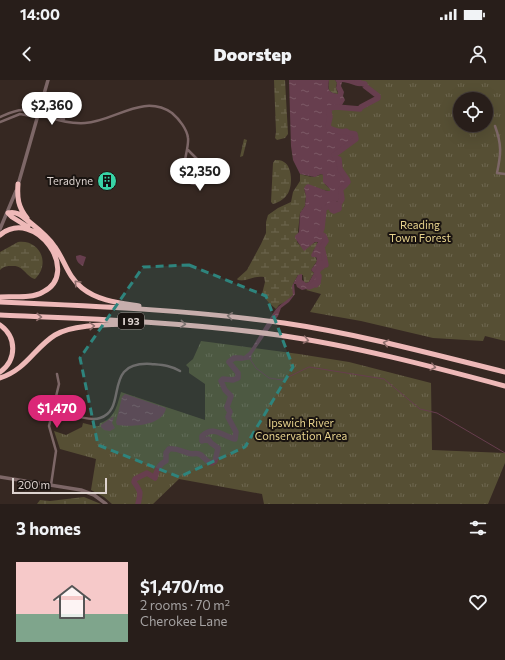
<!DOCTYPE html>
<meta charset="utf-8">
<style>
body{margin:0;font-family:Commissioner,sans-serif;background:#302723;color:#f1f3f6;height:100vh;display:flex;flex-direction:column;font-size:15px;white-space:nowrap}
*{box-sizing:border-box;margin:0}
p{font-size:13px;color:#a5a2a2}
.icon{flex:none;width:22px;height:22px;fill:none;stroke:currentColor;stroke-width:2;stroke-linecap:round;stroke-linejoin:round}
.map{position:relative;height:424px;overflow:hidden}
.sheet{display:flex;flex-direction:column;background:#281e1a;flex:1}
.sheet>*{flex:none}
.tools{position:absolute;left:453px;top:12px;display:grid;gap:8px}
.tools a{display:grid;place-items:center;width:40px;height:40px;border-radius:50%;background:#281e1a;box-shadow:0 4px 16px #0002,0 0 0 1px #443c39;font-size:20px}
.scale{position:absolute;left:12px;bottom:10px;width:95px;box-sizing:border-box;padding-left:4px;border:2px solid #ddd3cf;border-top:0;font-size:11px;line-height:14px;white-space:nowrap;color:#ddd3cf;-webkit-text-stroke:3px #191310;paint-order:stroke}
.price{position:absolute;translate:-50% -34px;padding:0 9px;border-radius:14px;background:#fff;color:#222;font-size:13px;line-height:26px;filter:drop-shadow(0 1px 2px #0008)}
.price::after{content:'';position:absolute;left:50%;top:24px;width:12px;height:9px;margin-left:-6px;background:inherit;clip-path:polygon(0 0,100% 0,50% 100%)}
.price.current{background:#db2777;color:#fff}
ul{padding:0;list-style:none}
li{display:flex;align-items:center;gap:12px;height:100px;padding:0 16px}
li span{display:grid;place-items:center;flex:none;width:112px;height:80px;border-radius:0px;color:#555}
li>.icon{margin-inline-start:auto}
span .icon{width:48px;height:48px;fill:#fffc;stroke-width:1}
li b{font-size:17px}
h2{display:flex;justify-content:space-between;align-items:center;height:48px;padding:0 16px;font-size:17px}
.status{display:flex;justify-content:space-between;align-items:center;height:28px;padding:0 20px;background:#281e1a;direction:ltr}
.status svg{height:11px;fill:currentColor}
header{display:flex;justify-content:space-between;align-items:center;height:52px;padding:0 16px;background:#281e1a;font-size:18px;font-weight:800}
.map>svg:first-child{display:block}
.wetland{fill:url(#wetland-marsh)}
.park{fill:url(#park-tufts);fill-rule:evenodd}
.water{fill:url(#water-ripples)}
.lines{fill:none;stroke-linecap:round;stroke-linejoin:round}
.stream{stroke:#673e4e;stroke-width:1}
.river{stroke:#673e4e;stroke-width:5.5}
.minor{stroke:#7d6767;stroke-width:2.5}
.tertiary{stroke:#7d6767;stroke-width:3.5}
.motorway{stroke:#eeb9b8;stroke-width:5}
.oneway{stroke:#8e6e6c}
.marked{fill:#2e847d;fill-opacity:0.2;stroke:#2e847d;stroke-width:3;stroke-dasharray:8 5;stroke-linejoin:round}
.labels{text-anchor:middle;stroke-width:4;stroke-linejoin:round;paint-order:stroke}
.shield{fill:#191310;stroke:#a29996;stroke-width:1}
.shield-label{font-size:10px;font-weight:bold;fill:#ddd3cf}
.poi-label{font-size:11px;fill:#ddd3cf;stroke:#191310;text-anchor:end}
.park-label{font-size:11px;fill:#e7d38d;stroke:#191310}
</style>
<div class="status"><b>14:00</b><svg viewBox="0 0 49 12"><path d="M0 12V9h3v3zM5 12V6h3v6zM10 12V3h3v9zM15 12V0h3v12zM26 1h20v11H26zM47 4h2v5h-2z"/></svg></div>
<header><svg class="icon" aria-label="back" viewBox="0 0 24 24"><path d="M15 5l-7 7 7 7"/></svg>Doorstep<svg class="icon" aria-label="person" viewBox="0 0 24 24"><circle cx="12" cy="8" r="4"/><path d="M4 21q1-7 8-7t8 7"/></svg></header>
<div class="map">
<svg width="505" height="424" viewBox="0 0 505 424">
<defs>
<pattern id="wetland-marsh" width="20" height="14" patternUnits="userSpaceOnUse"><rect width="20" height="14" fill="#564f34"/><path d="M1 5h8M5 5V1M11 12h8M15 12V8" fill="none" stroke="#6e6750"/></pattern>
<pattern id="park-tufts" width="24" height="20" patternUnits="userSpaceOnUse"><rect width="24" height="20" fill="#564f34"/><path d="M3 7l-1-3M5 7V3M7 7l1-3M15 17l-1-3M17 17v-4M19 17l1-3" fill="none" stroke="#6e6750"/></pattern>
<pattern id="water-ripples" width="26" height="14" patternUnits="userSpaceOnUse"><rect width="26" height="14" fill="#673e4e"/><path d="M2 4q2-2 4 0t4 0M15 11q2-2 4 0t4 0" fill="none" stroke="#7c5966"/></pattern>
</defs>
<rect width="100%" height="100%" fill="#362822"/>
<path class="wetland" d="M274 0H285L288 54 285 58 277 60 275 58 276 52Z
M329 0H335L337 3 336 7 338 14C328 13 328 9 329 0Z
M275 80C278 80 281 80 284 82 293 87 293 109 286 116 283 120 277 123 273 124L271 122 273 83Z
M300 94C307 96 315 99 321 94L323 95 325 104 330 109V111C317 110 317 104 304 108L306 116 305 126 300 133 297 162 302 167 317 162 318 164 313 171 317 181 311 190 314 193 309 202 306 203 304 202 303 195H298L293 204V215L287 221 279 225 276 229 269 223 262 214 265 202 264 197C254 195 248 202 238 200L237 199 247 190 261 164 266 153V142L268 135 278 128 291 122 293 112 300 101Z
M18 162C40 159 51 184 35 199 25 196 24 185 12 186 7 186 4 186 0 190V172Z
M84 417 101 424H37L40 420 50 421Z"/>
<path class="park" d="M357 0H505V261L485 256 483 261 433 258 361 241 310 232 321 214 306 210 313 204 315 205V202L318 199 319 195 317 193 320 187 319 185 325 183 322 167 324 156 320 153 322 148 324 129C328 126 332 122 337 124V126L331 128 332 130 335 131 339 129V124L342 119C341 110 337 111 346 105L345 96 340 89 339 79 336 78 334 75 356 59 355 54 329 49 328 46 330 37 329 32 330 28 336 27 360 29 361 27 378 18V16L365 6V4L360 3ZM460 19H486V45H460Z
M244 59 247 60 243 76 240 77Z
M201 261 299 274 349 282 431 303 432 370 505 373V383L488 424H264L262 414 179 399 153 424H112L104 417 91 410 96 379 60 369 54 351 66 355 82 347 83 343 95 346H99L100 343C115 339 117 325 121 312L205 340V304L189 293V288L186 285 193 279Z"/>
<path class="water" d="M289 0H329C328 9 327 12 338 14V12L336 8 337 3 335 0H357L363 4 362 6C355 7 349 2 342 2L341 6 344 12 343 16 345 20 342 25 330 28 329 32 330 37 328 46 329 49 343 52 346 51 349 53 355 54 356 59 334 73V75L336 78 339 79 340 90 347 99 348 102C342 110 339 106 342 117L341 120 330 124 324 129 322 148 320 153 324 156 326 161 322 167 326 185 321 183 319 185 322 187 319 189 317 193 319 196 318 203 315 201 314 203 316 205 313 204 311 208 302 210 297 207 296 204H294L295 214 289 222 281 228 278 236 252 274 251 277 252 279 241 281 234 279V276H244L249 272C258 259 265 245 274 232 279 224 287 221 293 215L292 206 298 195 302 194V200L306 203 309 202 314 193 311 190C313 186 319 182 316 177H312L311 175 318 162H315L304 171 295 158V156L299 152 300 133 305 126 306 116 304 108 306 105 308 104 327 111H330V109L323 102V95L321 94 315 97 300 94 293 80 291 66Z
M80 175 86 177 83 186C79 184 76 181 76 176Z
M125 314 166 328C163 346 132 347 117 345L116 342 122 317Z
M114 336 112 343 115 348 110 351 104 350 101 347V345Z"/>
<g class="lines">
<path class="stream" d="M250 279 256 288 269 298 282 300 309 287 384 299 420 329 437 333 505 373"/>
<path class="river" d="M309 207 312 206 313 204 316 205 315 202 318 203 319 196 317 193 319 189 322 187 319 185 321 183 326 185 322 167 326 161 324 156 320 153 322 148 324 129 334 123 337 125 331 128 332 130 334 131 339 129V124L342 119C340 104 339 113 348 102L347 99 340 89 339 79 336 78 334 75 356 59 355 54 349 53 346 51C342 53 330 50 328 46L330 37 329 32 330 28 336 27 360 29 361 27 378 18V16L365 6V4L360 3 357 0
M138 424C141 412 141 412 134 402L135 399 147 393 155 398C156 391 160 383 166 381V373L169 369C177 368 181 371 188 373 192 375 197 372 201 375 205 378 206 382 212 383L215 381 218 368 211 363 208 359 202 361V356C213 345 223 356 235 359L236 352 228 337 230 332 227 327 231 316 225 310 221 301 223 299 233 300 238 298V293L229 282 234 278H241"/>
<path class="minor" d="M0 37C7 34 15 30 23 30 31 30 36 34 43 36 56 40 72 44 85 43 115 41 143 13 172 33 179 39 187 49 188 58 190 72 171 107 200 104L204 99 206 88 188 70
M0 42 20 34 31 36 45 32 64 39
M495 46C502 65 501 74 497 93L505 94
M52 329C64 332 89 342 100 338 129 329 101 281 151 284 162 285 170 285 180 291
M51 405 56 371 49 346 59 304 57 294"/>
<path class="tertiary" d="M18 105 48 0
M0 149 16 111
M0 397 81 410 94 415 106 424"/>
<path class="motorway" d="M18 104C17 118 18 127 27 138
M8 133C16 131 21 135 27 140 37 148 48 156 55 167 65 181 68 197 82 208 98 221 120 223 139 226
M8 133 12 137 28 147
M0 155C35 126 82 193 43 212 31 219 13 216 0 217
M0 222C95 226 190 230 284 243 359 254 432 274 505 292
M0 235C93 239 185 242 278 255 354 266 430 286 505 306
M0 245C17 257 17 280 0 292
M0 298C27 289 34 268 55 255 74 243 115 245 138 244"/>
</g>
<defs><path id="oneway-chevron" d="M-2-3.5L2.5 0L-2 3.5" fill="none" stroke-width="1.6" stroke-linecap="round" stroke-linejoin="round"/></defs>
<g class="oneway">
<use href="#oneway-chevron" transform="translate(77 203) rotate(-134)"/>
<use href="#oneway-chevron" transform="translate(230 236) rotate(-174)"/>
<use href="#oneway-chevron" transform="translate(39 237) rotate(3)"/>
<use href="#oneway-chevron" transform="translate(183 244) rotate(5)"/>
<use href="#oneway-chevron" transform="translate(92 246) rotate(-4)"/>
<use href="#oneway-chevron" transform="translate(306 260) rotate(10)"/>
<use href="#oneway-chevron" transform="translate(386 263) rotate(-167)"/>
<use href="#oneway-chevron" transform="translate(433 287) rotate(14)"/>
</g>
<path class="marked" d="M189 185 266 216 293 287 245 367 179 397 98 365 80 278 143 187Z"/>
<defs>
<symbol id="building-disc" viewBox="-11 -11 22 22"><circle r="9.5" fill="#38d4a6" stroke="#191310"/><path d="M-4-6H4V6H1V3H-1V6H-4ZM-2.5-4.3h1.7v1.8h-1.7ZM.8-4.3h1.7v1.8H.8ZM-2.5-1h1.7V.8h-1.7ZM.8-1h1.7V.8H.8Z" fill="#111"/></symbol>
</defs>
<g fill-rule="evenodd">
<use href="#building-disc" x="96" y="90" width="22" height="22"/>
</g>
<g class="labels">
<rect class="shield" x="118" y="233" width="26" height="16" rx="3"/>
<g class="shield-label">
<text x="131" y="245">I 93</text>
</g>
<g class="poi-label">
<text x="93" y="105">Teradyne</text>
</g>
<g class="park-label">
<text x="420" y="149">Reading<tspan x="420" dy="13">Town Forest</tspan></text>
<text x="301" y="347">Ipswich River<tspan x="301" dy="13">Conservation Area</tspan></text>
</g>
</g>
</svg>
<div class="tools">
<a><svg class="icon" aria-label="locate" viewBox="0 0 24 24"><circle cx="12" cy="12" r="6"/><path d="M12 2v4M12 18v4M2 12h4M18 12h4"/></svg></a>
</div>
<div class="scale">200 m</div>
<b class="price" style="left:52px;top:46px">$2,360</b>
<b class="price" style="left:200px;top:112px">$2,350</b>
<b class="price current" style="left:57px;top:349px">$1,470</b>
</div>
<section class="sheet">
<h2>3 homes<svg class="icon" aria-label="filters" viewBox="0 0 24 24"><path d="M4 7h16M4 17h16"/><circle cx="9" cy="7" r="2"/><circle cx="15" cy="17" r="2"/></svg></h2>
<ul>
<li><span style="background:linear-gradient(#f6c9c9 65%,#7fa58c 0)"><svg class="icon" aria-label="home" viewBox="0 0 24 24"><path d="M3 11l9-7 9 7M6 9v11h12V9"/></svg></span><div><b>$1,470/mo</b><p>2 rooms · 70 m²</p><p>Cherokee Lane</p></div><svg class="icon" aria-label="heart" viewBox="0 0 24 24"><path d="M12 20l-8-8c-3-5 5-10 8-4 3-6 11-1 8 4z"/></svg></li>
</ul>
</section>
